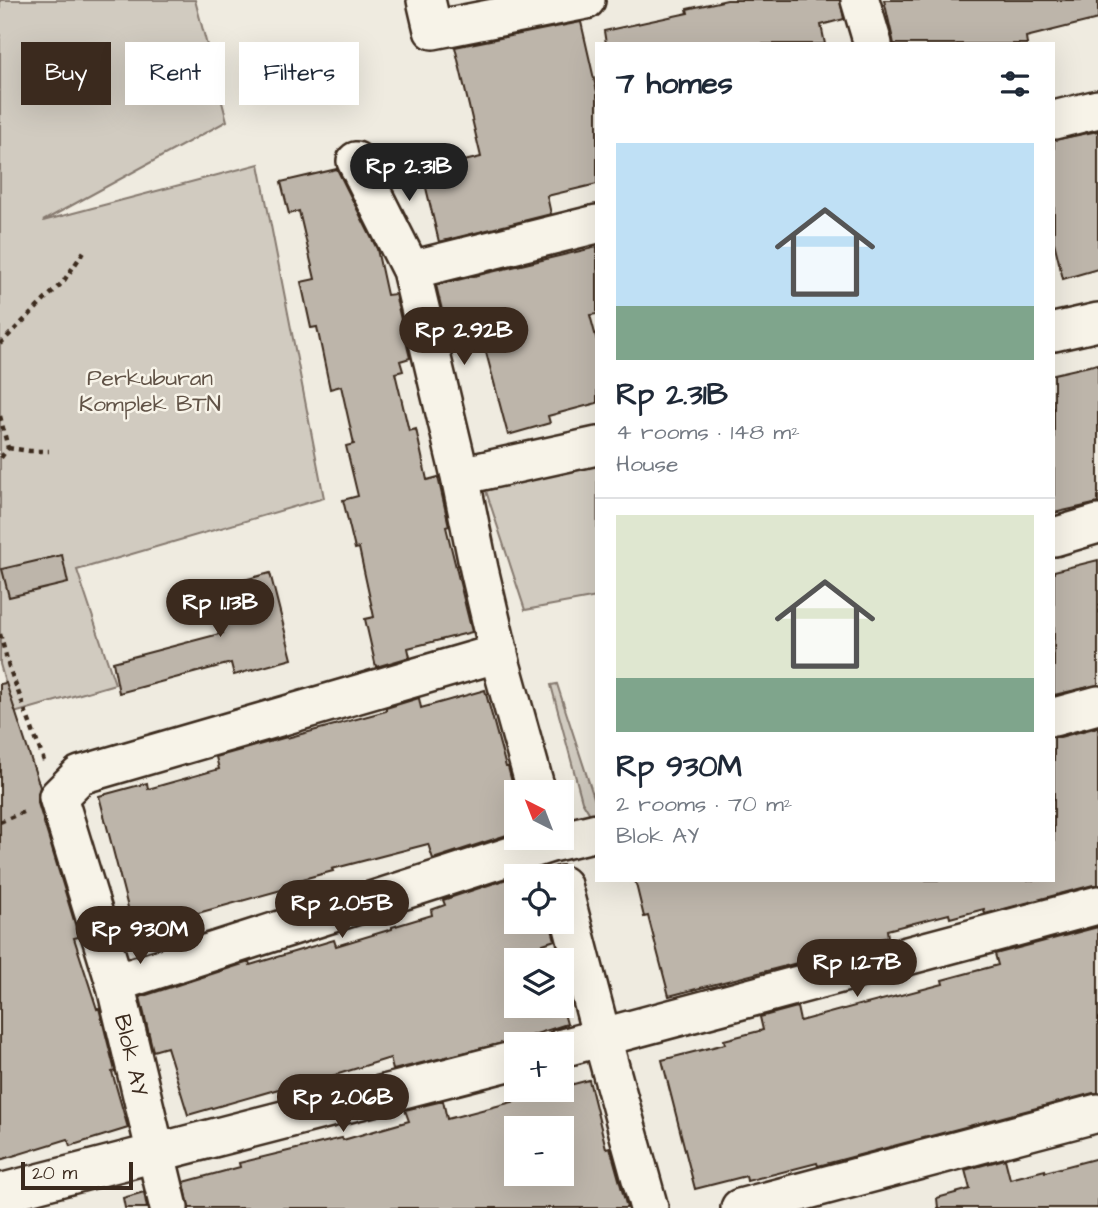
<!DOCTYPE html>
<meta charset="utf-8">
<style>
body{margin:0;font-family:"Architects Daughter",sans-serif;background:#f6f6f7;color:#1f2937;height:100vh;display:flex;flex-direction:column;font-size:26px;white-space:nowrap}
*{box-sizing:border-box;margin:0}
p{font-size:23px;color:#747a83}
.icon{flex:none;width:38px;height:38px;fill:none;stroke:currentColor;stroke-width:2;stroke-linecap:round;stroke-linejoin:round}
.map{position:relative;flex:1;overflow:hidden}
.panel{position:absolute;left:595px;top:42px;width:460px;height:840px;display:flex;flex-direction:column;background:#fff;border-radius:0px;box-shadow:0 7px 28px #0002}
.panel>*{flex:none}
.guide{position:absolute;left:21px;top:42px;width:469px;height:63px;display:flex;gap:14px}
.needle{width:46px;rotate:318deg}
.controls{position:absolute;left:504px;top:780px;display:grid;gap:14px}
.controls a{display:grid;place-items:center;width:70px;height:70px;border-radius:0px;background:#fff;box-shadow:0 7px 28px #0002;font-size:35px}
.scale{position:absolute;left:21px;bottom:18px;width:112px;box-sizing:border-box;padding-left:7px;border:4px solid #3b2a1e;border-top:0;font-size:19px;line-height:24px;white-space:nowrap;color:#3b2a1e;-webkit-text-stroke:5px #f7f3e8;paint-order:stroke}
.price{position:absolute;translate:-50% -60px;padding:0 16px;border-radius:24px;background:#3b2a1e;color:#fff;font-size:23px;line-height:46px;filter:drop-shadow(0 2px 4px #0008)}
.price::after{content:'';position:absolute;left:50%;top:42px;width:21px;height:16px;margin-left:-10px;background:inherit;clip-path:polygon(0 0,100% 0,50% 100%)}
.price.on{background:#222;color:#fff}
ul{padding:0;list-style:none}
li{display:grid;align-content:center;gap:14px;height:371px;padding:0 21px}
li+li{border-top:2px solid #e0e1e3}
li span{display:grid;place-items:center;height:217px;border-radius:0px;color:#555}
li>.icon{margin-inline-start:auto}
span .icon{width:126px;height:126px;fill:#fffc;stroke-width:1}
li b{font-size:30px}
h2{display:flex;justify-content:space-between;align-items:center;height:84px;padding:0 21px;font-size:30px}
.tag{padding:0 24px;border-radius:0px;background:#fff;box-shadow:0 7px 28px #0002;font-size:24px;line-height:63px}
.tag.on{background:#3b2a1e;color:#fff}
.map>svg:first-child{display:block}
.green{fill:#d1cbc0;stroke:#867a6f;stroke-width:2}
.building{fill:#bdb5aa;stroke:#3b2a1e;stroke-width:2;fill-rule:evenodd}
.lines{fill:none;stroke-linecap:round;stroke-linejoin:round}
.minor-casing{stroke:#3b2a1e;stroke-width:42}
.path{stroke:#3b2a1e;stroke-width:4.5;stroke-dasharray:5 5;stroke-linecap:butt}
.minor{stroke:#f7f3e8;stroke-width:37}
.labels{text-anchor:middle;stroke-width:5;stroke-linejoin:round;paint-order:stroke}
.park-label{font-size:23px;fill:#605246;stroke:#f7f3e8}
.street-label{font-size:23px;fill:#3b2a1e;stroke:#f7f3e8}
</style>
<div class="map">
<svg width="1098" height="1208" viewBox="0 0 1098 1208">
<rect width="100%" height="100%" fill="#efebe0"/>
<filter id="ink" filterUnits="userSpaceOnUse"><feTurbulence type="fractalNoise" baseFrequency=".0143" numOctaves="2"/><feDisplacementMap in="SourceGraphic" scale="14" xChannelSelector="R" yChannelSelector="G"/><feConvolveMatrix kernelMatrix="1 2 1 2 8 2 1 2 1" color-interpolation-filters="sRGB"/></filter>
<g filter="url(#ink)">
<path class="green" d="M0 0H195L227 121 43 221 259 164 324 498 77 570 115 684 14 713 0 664Z
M597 455V597L525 610 484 485Z
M557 684 596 804 597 814H590L582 801 551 685Z"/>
<path class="building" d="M727 0H840L844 19 821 25 825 44H606L604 31 688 13 687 9Z
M884 0H1098V19L1026 37 1027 44H894Z
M581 22 597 92V184L547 196 551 214 439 242 422 171 481 157 455 47Z
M1098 131V269L1063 279 1054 242V140Z
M337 169 377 249 387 295 395 294 410 358 400 361 403 371 395 373 409 431 416 429 427 480 438 477 449 526 446 527 472 632 408 648 410 657 376 667 365 619 374 617 359 548 355 549 343 500 358 496 346 446 354 444 341 386 330 389 317 327 311 328 301 282 315 279 299 211 289 214 281 182Z
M597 247V314L590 315 597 341V403L548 416 550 423 508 435 483 341 451 348 436 285Z
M1098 364V503L1054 513V374Z
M62 555 68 583 9 597 2 569Z
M1098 560V685L1054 695V571Z
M270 573 292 659 234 675 231 663 119 693 113 662 223 633 211 589Z
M6 683 40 787 38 793V803L79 937 74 938 97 1009 99 1008 115 1071 112 1072 128 1128 70 1146 68 1139 0 1160V684Z
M485 690 506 767H508L516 797V832L433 859 428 844 332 869 333 871 284 884 285 889 191 915 189 908 132 923 99 796 147 783 148 789 219 769 216 757 287 737V738L386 711V708L419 698 421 708Z
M1098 727V885H1093L985 914 984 909 950 918 949 914 887 930 888 937 841 949V951L786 966 669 996 648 916 644 917 635 880H1054V737H1060Z
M516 876V922H550L555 940 543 944 548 961H516V1006H562L567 1024 527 1037 393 1070 390 1058 290 1089 289 1086 188 1115 167 1047 153 1051 140 997 249 962 250 965 334 940 336 946 392 929V927L432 915 431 910 445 905 443 900Z
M1098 927V1093H1093L818 1166 817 1163 747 1181 746 1176 695 1189 662 1060 725 1044 724 1040 763 1030 760 1017 797 1007 800 1021 862 1004 863 1005 943 984 942 980 998 965 995 954Z
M589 1080 606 1148 610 1147 627 1208H189L184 1182 240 1167 239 1163 342 1138 343 1140 409 1121 405 1110 443 1101 447 1119 539 1095V1093L550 1090H562V1087ZM516 1129H562V1174H516Z
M1098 1158V1208H938L937 1198 970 1189 965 1170 1005 1159 1010 1179 1045 1170V1172Z
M144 1192 147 1208H125L123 1198Z"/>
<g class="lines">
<defs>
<path id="minor" d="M426 0 433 30 586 0
M860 0 873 44
M1054 120 1098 109
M356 161 411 270 460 476 479 569 502 667 537 793
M411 270 597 224
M1054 332 1098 322
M460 476 597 446
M1054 537 1098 524
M1054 717 1098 705
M562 885 602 1038 649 1208
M115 983 551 843 597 832
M562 1048 1098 905
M0 1193 516 1060
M169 1208 115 983 58 797 80 775 499 653
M740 1208 1098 1113"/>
</defs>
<use href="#minor" class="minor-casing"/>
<path class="path" d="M0 344 63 282 85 250
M0 416 8 448 0 459
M8 448 30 451H49
M0 634 9 667 44 761
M0 822 25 811"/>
<use href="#minor" class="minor"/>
</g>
</g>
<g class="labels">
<g class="park-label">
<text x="150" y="385">Perkuburan<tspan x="150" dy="26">Komplek BTN</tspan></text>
</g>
<g class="street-label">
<text transform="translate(132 1055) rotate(77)" y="8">Blok AY</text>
</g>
</g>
</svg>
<div class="controls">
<a><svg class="needle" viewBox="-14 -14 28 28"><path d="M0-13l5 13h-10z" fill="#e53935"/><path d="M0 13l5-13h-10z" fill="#747a83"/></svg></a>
<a><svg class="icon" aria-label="locate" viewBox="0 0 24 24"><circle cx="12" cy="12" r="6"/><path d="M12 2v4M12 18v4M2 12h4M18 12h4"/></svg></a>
<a><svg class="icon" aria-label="layers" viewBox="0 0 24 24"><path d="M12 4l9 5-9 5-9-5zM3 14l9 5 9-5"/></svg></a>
<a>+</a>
<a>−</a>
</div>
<div class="scale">20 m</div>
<b class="price on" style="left:409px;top:203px">Rp 2.31B</b>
<b class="price" style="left:464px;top:367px">Rp 2.92B</b>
<b class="price" style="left:220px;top:639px">Rp 1.13B</b>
<b class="price" style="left:342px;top:940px">Rp 2.05B</b>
<b class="price" style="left:140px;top:966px">Rp 930M</b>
<b class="price" style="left:857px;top:999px">Rp 1.27B</b>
<b class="price" style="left:343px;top:1134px">Rp 2.06B</b>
<div class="guide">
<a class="tag on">Buy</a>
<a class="tag">Rent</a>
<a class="tag">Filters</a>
</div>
<section class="panel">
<h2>7 homes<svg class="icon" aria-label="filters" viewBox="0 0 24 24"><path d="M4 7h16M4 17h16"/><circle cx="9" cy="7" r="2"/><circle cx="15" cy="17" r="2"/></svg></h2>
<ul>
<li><span style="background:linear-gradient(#bfe0f5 75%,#7fa58c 0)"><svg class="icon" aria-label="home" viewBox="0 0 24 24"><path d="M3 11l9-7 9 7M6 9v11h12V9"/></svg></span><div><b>Rp 2.31B</b><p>4 rooms · 148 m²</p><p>House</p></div></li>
<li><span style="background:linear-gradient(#dfe7d0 75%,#7fa58c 0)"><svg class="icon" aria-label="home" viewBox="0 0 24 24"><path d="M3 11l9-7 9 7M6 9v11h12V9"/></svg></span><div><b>Rp 930M</b><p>2 rooms · 70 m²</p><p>Blok AY</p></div></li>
</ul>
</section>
</div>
